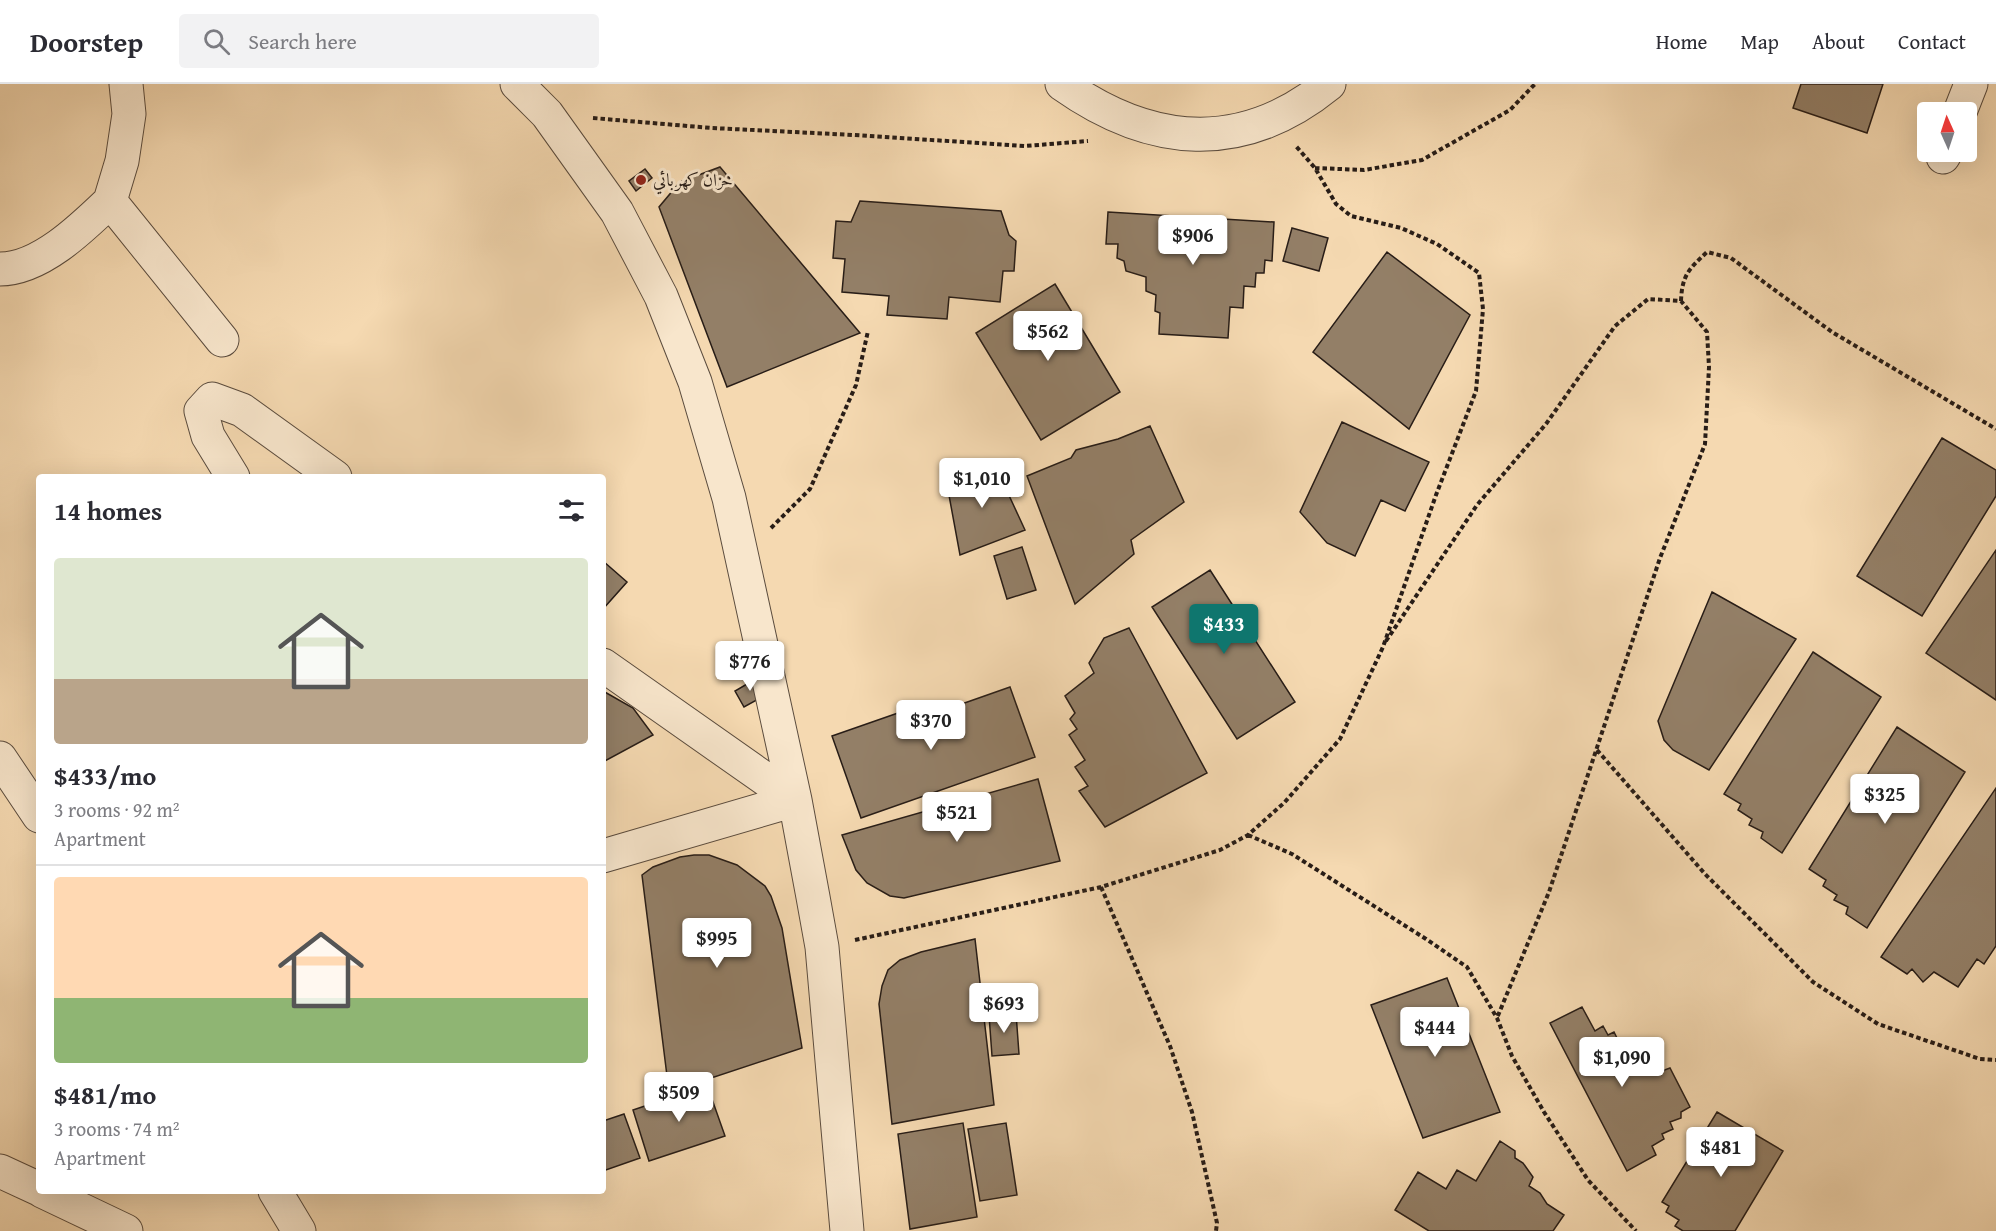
<!DOCTYPE html>
<meta charset="utf-8">
<style>
body{margin:0;font-family:"Gentium Book Plus",Amiri,serif;background:#f2f2f3;color:#2b2b33;height:100vh;display:flex;flex-direction:column;font-size:22px;white-space:nowrap}
*{box-sizing:border-box;margin:0}
p{font-size:20px;color:#7c7c81}
.icon{flex:none;width:33px;height:33px;fill:none;stroke:currentColor;stroke-width:2;stroke-linecap:round;stroke-linejoin:round}
.map{position:relative;flex:1;overflow:hidden}
.details{position:absolute;left:36px;top:390px;width:570px;height:720px;display:flex;flex-direction:column;background:#fff;border-radius:6px;box-shadow:0 6px 24px #0002}
.details>*{flex:none}
.needle{width:39px;rotate:357deg}
.buttons{position:absolute;left:1917px;top:18px;display:grid;gap:12px}
.buttons a{display:grid;place-items:center;width:60px;height:60px;border-radius:6px;background:#fff;box-shadow:0 6px 24px #0002;font-size:30px}
.price{position:absolute;translate:-50% -51px;padding:0 14px;border-radius:6px;background:#fff;color:#222;font-size:20px;line-height:39px;filter:drop-shadow(0 2px 3px #0008)}
.price::after{content:'';position:absolute;left:50%;top:36px;width:18px;height:14px;margin-left:-9px;background:inherit;clip-path:polygon(0 0,100% 0,50% 100%)}
.price.on{background:#0f766e;color:#fff}
ul{padding:0;list-style:none}
li{display:grid;align-content:center;gap:12px;height:318px;padding:0 18px}
li+li{border-top:2px solid #e1e1e2}
li span{display:grid;place-items:center;height:186px;border-radius:6px;color:#555}
li>.icon{margin-inline-start:auto}
span .icon{width:108px;height:108px;fill:#fffc;stroke-width:1}
li b{font-size:26px}
h2{display:flex;justify-content:space-between;align-items:center;height:72px;padding:0 18px;font-size:26px}
header{display:flex;align-items:center;gap:36px;box-sizing:border-box;height:84px;padding:0 30px;background:#fff;border-bottom:2px solid #e1e1e2}
header strong{font-size:28px}
nav{display:flex;gap:33px;margin-inline-start:auto;font-size:21px}
.search{width:420px;height:54px;background:#f2f2f3;display:flex;align-items:center;gap:15px;box-sizing:border-box;padding:0 21px;border-radius:6px;color:#7c7c81;font-size:22px}
.map>svg:first-child{display:block}
.building{fill:#937f67;stroke:#281d17;stroke-width:1.5}
.lines{fill:none;stroke-linecap:round;stroke-linejoin:round}
.minor-casing{stroke:#5b4c3e;stroke-width:35}
.path{stroke:#281d17;stroke-width:4;stroke-dasharray:4.5 3;stroke-linecap:butt}
.minor{stroke:#f8e6cc;stroke-width:33}
.poi-dot{fill:#8f2418;stroke:#f8e6cc;stroke-width:2}
.labels{text-anchor:middle;stroke-width:6;stroke-linejoin:round;paint-order:stroke}
.poi-label{font-size:18px;fill:#281d17;stroke:#f8e6cc;text-anchor:start}
</style>
<header>
<strong>Doorstep</strong>
<div class="search"><svg class="icon" aria-label="search" viewBox="0 0 24 24"><circle cx="10" cy="10" r="6"/><path d="M15 15l6 6"/></svg>Search here</div>
<nav><a>Home</a><a>Map</a><a>About</a><a>Contact</a></nav>
</header>
<div class="map">
<svg width="1996" height="1147" viewBox="0 0 1996 1147">
<rect width="100%" height="100%" fill="#f5d9b1"/>
<filter id="stains"><feTurbulence type="fractalNoise" baseFrequency=".00333" numOctaves="4"/><feColorMatrix values="0 0 0 0 .2 0 0 0 0 .09 0 0 0 0 .02 0 0 0 .5 -.17"/></filter>
<radialGradient id="worn" r=".72"><stop offset=".6" stop-color="#630" stop-opacity="0"/><stop offset="1" stop-color="#630" stop-opacity=".3"/></radialGradient>
<path class="building" d="M1801 0H1883L1867 49 1793 24Z
M720 83 860 249 727 303 659 123 680 98Z
M645 85 652 94 636 107 629 97Z
M860 117 1001 127 1009 151 1016 157 1014 187H1003L1000 218 949 213 947 235 887 231 889 212 842 208 845 175 833 174 836 137 851 138Z
M1108 128 1274 138 1272 177 1265 176 1264 189H1256L1255 203 1244 202 1243 224 1230 223 1228 254 1159 250 1160 229 1155 227 1156 211 1146 207V193L1126 187 1124 177 1117 174 1118 160H1106Z
M1292 144 1328 154 1319 187 1283 177Z
M1387 168 1470 231 1409 345 1313 268Z
M1055 200 1120 308 1041 356 976 249Z
M1342 338 1429 378 1405 427 1381 416 1355 472 1327 459 1300 428Z
M1150 342 1184 418 1131 456 1134 470 1075 520 1027 392 1071 374 1076 366 1118 355Z
M1942 354 1996 386V412L1922 532 1857 492Z
M994 379 1025 446 960 471 946 395Z
M1022 463 1036 506 1007 515 994 472Z
M1996 466V616L1926 569Z
M603 477 627 498 603 525Z
M1210 486 1295 618 1237 655 1152 523Z
M1712 508 1796 555 1709 686 1673 666 1664 656 1658 637Z
M1129 544 1207 689 1105 743 1079 707 1088 702 1075 683 1085 676 1069 651 1077 645 1070 635 1075 629 1065 612 1094 589 1089 579 1104 554Z
M1813 568 1881 613 1782 769 1761 754 1763 748 1749 741 1752 735 1738 726 1741 720 1724 710Z
M759 593 764 612 744 623 735 607Z
M1010 603 1035 673 861 734 832 652 898 629 902 641Z
M603 607 633 624 653 651 603 678Z
M1897 643 1965 688 1867 844 1846 830 1848 823 1834 816 1837 811 1823 802 1826 796 1809 785Z
M1038 695 1060 777 904 814 890 812 867 799 856 786 842 751Z
M1996 704V862L1984 880 1977 875 1958 903 1934 888 1923 898 1912 885 1907 890 1881 873Z
M694 771H709L737 781 765 802 771 812 782 844 802 964 669 1008 642 791 653 783 680 773Z
M975 855 994 1021 892 1040 879 920 882 902 888 886 900 876 921 868Z
M1447 894 1500 1028 1423 1054 1371 921Z
M1582 923 1595 947 1603 942 1608 951 1614 948 1620 960 1629 955 1638 972 1645 977 1651 976 1662 987 1670 984 1690 1023 1681 1028V1034L1670 1038 1673 1045 1662 1050 1664 1055 1652 1062 1656 1071 1627 1087 1550 939Z
M1016 929 1019 970 992 972 989 931Z
M707 1001 725 1052 649 1077 633 1026Z
M1717 1028 1783 1067 1735 1147H1683L1675 1142 1679 1136 1666 1128 1669 1122 1662 1118Z
M624 1030 640 1074 603 1087V1037Z
M963 1039 977 1133 910 1145 898 1050Z
M1006 1039 1017 1111 980 1117 968 1045Z
M1500 1057 1515 1067V1074L1523 1079 1533 1093 1529 1102 1540 1109 1547 1120 1564 1131 1553 1147H1429L1395 1126 1418 1088 1446 1105 1457 1086 1476 1097Z"/>
<g class="lines">
<defs>
<path id="minor" d="M126 0 129 30 122 77 110 117 222 256
M517 0 547 30 617 128 661 212 695 298 729 414 795 716 813 813 822 863 847 1147
M1062 0C1151 63 1242 71 1329 0
M1960 28 1971 0
M1943 73 1946 68
M0 185C40 185 82 144 110 117
M233 393 208 352 201 327 212 315 242 326 335 393
M603 581 795 716
M0 674 39 732
M603 772 795 716
M0 1087 39 1105
M42 1107 126 1147
M275 1107 299 1147"/>
</defs>
<use href="#minor" class="minor-casing"/>
<path class="path" d="M593 34 712 44 854 51 1025 62 1088 57
M1315 84 1364 86 1422 76 1510 26 1535 0
M1681 217C1682 191 1689 185 1707 168L1731 174 1832 248 1996 345
M771 444 810 405 856 301 868 247
M1386 557 1477 421 1546 340 1615 242 1648 215 1681 217 1707 248 1709 283 1705 360 1660 474 1549 808 1497 934
M1597 666 1705 790 1813 898 1878 940 1980 975 1996 976
M1248 751 1292 770 1426 855 1467 883 1497 934 1512 972 1544 1028 1588 1096 1636 1147
M1101 803 1170 962 1192 1028 1217 1139 1216 1147
M855 856 1101 803 1220 766 1248 751 1284 719 1340 655 1383 563 1436 411 1476 307 1483 225 1479 189 1437 160 1401 144 1351 132 1336 120 1315 84 1295 61"/>
<use href="#minor" class="minor"/>
</g>
<circle class="poi-dot" cx="641" cy="96" r="6"/>
<g class="labels">
<g class="poi-label">
<text x="653" y="102">خزان كهربائي</text>
</g>
</g>
<rect width="100%" height="100%" filter="url(#stains)"/>
<rect width="100%" height="100%" fill="url(#worn)"/>
</svg>
<div class="buttons">
<a><svg class="needle" viewBox="-14 -14 28 28"><path d="M0-13l5 13h-10z" fill="#e53935"/><path d="M0 13l5-13h-10z" fill="#7c7c81"/></svg></a>
</div>
<b class="price" style="left:1193px;top:182px">$906</b>
<b class="price" style="left:1048px;top:278px">$562</b>
<b class="price" style="left:982px;top:425px">$1,010</b>
<b class="price on" style="left:1224px;top:571px">$433</b>
<b class="price" style="left:750px;top:608px">$776</b>
<b class="price" style="left:931px;top:667px">$370</b>
<b class="price" style="left:1885px;top:741px">$325</b>
<b class="price" style="left:957px;top:759px">$521</b>
<b class="price" style="left:717px;top:885px">$995</b>
<b class="price" style="left:1004px;top:950px">$693</b>
<b class="price" style="left:1435px;top:974px">$444</b>
<b class="price" style="left:1622px;top:1004px">$1,090</b>
<b class="price" style="left:679px;top:1039px">$509</b>
<b class="price" style="left:1721px;top:1094px">$481</b>
<section class="details">
<h2>14 homes<svg class="icon" aria-label="filters" viewBox="0 0 24 24"><path d="M4 7h16M4 17h16"/><circle cx="9" cy="7" r="2"/><circle cx="15" cy="17" r="2"/></svg></h2>
<ul>
<li><span style="background:linear-gradient(#dfe7d0 65%,#b9a48a 0)"><svg class="icon" aria-label="home" viewBox="0 0 24 24"><path d="M3 11l9-7 9 7M6 9v11h12V9"/></svg></span><div><b>$433/mo</b><p>3 rooms · 92 m²</p><p>Apartment</p></div></li>
<li><span style="background:linear-gradient(#ffd9b3 65%,#8fb573 0)"><svg class="icon" aria-label="home" viewBox="0 0 24 24"><path d="M3 11l9-7 9 7M6 9v11h12V9"/></svg></span><div><b>$481/mo</b><p>3 rooms · 74 m²</p><p>Apartment</p></div></li>
</ul>
</section>
</div>
